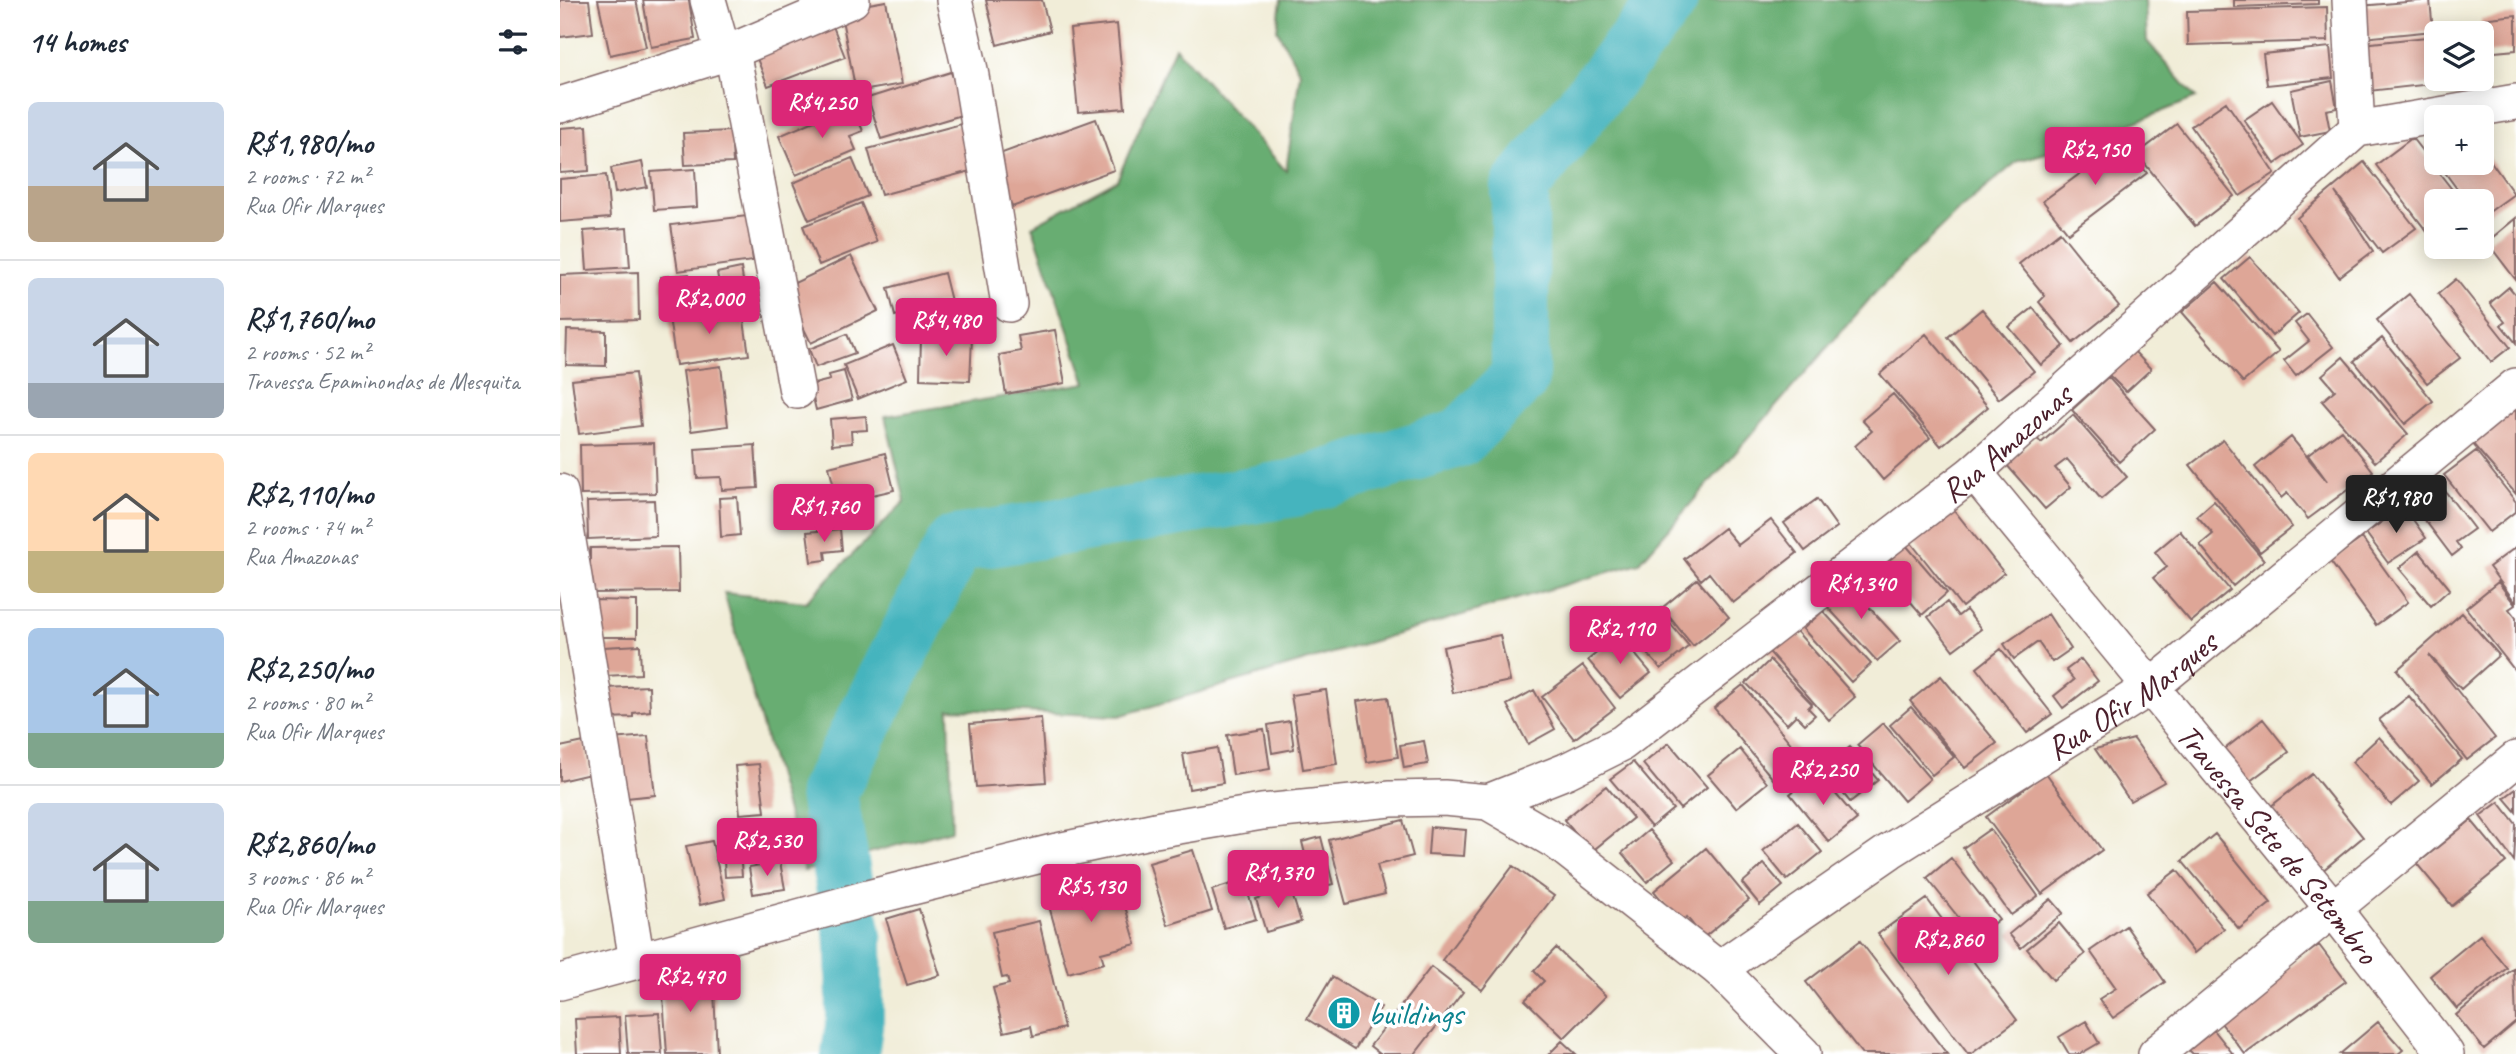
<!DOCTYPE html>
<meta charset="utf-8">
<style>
body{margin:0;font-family:Caveat,sans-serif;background:#f2f2f3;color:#1f2937;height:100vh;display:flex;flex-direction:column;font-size:26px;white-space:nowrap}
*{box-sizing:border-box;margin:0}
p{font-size:23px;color:#747a83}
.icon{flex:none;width:38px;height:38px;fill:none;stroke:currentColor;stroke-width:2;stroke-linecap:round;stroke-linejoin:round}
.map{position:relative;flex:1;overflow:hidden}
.side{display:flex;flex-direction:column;background:#fff;width:560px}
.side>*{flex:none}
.buttons{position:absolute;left:1864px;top:21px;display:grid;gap:14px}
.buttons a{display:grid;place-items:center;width:70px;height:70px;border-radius:10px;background:#fff;box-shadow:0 4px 18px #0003;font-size:35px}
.price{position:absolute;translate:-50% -60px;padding:0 16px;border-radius:7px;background:#db2777;color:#fff;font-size:23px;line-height:46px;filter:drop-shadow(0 2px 4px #0008)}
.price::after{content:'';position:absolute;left:50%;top:42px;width:21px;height:16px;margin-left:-10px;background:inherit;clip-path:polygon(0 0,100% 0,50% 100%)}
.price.active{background:#222;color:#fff}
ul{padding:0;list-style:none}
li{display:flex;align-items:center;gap:21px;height:175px;padding:0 28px}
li+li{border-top:2px solid #e0e1e3}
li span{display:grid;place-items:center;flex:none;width:196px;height:140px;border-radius:10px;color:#555}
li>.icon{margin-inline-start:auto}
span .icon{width:84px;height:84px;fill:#fffc;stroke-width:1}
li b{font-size:30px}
h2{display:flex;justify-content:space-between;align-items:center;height:84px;padding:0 28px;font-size:30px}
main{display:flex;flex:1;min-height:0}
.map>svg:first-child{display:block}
.forest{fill:#68ad72;stroke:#59664e;stroke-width:2}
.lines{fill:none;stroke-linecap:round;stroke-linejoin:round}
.river{stroke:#45b4be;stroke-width:58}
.building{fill:#dea697}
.minor-casing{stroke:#846768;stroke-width:38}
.minor{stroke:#fff;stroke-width:35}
.labels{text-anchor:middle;stroke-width:7;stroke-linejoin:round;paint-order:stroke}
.street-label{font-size:33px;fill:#4a1f2b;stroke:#fff}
.culture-label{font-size:33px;fill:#0d838f;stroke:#fff;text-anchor:start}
</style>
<main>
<section class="side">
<h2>14 homes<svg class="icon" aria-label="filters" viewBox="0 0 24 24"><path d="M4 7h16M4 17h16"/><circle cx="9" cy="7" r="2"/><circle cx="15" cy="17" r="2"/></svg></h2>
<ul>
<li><span style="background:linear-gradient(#c9d6e8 60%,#b9a48a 0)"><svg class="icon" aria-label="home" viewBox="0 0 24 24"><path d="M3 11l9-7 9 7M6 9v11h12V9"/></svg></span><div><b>R$1,980/mo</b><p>2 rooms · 72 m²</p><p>Rua Ofir Marques</p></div></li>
<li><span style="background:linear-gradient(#c9d6e8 75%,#9aa5b1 0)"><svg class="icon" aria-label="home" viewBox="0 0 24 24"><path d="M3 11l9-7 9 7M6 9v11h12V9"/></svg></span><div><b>R$1,760/mo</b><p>2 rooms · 52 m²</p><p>Travessa Epaminondas de Mesquita</p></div></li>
<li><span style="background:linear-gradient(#ffd9b3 70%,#c2b280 0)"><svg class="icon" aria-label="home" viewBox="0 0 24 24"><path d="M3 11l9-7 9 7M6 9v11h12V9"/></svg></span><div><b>R$2,110/mo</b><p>2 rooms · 74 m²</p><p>Rua Amazonas</p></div></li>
<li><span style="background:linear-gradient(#a9c7e8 75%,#7fa58c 0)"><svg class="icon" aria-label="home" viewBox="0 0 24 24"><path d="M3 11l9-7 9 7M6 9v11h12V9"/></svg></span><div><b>R$2,250/mo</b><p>2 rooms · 80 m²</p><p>Rua Ofir Marques</p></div></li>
<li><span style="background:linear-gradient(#c9d6e8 70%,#7fa58c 0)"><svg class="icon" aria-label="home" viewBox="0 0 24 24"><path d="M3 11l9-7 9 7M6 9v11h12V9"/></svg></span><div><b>R$2,860/mo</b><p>3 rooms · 86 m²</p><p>Rua Ofir Marques</p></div></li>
</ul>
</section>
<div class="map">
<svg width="1956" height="1054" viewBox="0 0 1956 1054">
<rect width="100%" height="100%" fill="#fff"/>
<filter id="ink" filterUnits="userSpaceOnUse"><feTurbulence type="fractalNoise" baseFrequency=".0143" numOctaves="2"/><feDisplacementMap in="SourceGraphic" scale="14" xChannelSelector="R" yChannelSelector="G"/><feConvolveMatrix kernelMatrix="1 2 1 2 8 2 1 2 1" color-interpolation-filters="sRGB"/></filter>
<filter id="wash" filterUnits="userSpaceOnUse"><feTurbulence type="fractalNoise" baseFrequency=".00686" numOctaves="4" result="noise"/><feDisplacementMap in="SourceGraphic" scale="28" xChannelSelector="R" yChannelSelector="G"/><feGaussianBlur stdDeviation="1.57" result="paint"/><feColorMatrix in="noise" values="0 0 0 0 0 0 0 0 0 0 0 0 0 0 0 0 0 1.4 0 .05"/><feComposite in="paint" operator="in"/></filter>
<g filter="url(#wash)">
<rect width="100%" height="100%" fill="#f1edd8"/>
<path class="forest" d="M721 0H1585L1587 41 1636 98 1525 142 1458 161 1400 209 1315 293 1079 563 559 716 389 709 392 830 244 871 164 593 246 602 345 501 325 416 526 383 472 226 557 180 615 47 726 171 740 73 717 30Z"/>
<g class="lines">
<path class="river" d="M290 1054 295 1019 294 943 268 793 395 544 735 488 900 438 960 378V187L1109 0"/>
</g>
<g id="blocks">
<path class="building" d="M0 0H29L33 33 0 37Z
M38 0H76L86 47 50 55Z
M83 0H129L135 39 91 47Z
M426 0H482L490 31 437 45Z
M1674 0H1758V4L1674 7Z
M1870 0 1873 31 1803 38 1800 6Z
M326 1 342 84 296 92 280 9Z
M1767 7 1768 41 1628 45 1627 11Z
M1956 15V50L1924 53 1921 19Z
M269 16 285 57 208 86 192 46Z
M557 24 565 108 518 112 510 29Z
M1875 36 1876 79H1880L1881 83 1809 91 1803 44Z
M1770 47 1773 78 1707 85 1703 54Z
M391 72 405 114 321 139 308 98Z
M1772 81 1777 108 1766 110 1770 131 1740 137 1731 90Z
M1712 101 1743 145 1715 164 1684 120Z
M1666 102 1715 173 1680 196 1631 126Z
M292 105 303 131 290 136 296 150 236 175 219 136Z
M536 119 554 170 452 207 434 156Z
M401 124 414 170 321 195 308 149Z
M1617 124 1674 196 1635 226 1577 154Z
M27 126 29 171 0 173V128Z
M171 131 173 163 125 165 123 133Z
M1876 136V159L1865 144Z
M1852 138 1901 201H1876V227L1868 233 1816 165Z
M1563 142 1587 173 1508 233 1483 201Z
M1922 149 1954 194 1922 217V201H1906L1878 163H1922Z
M292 158 308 196 249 220 233 183Z
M82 162 87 187 55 193 51 168Z
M1804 162 1856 228 1822 253 1775 192 1813 251 1779 277 1737 218Z
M135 169 137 207 94 210 91 172Z
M46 175 50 218 0 222V179Z
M301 203 317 242 259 265 243 226Z
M187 216 193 261 118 271 111 225Z
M1956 218V280L1927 242Z
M67 228 70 267 27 270 24 231Z
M1500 232 1559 306 1513 343 1479 302 1485 296 1459 264Z
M291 256 318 311 251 343 224 288Z
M1690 257 1739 313 1712 336 1664 279Z
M181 268 186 298 163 303 157 273Z
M78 272 79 320 0 322V275Z
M384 273 391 301 335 316 328 288Z
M129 274 133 308 105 312 101 277Z
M1896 279 1950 347 1931 362 1878 294Z
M1657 282 1719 352 1683 382 1622 312Z
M1949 287 1956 295V343L1941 325 1945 322 1930 303Z
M1849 294 1900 358 1867 383 1817 320Z
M182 307 189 355 116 365 109 317Z
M1473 308 1504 346 1481 365 1449 327Z
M1422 309 1474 371 1439 399 1388 337Z
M1747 314 1773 347 1736 376 1724 361 1749 341 1735 323Z
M7 330 46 331V366L6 365Z
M495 330 505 383 446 394 439 355 461 351 458 336Z
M287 334 295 353 256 367 249 349Z
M1366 334 1428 407 1381 446 1320 374Z
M361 336 412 338 410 381 360 379Z
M1822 338 1873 401 1845 424 1794 361Z
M333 345 347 379 298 399 284 365Z
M1572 349 1591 369 1566 392 1547 373Z
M1783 357 1848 434 1815 462 1762 401 1775 390 1762 375Z
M161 366 168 426 131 431 123 371Z
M284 371 292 400 256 410 250 385 270 380 269 375Z
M75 373 81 426 19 434 12 380Z
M1548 377 1595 429 1559 462 1512 410Z
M1333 394 1370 438 1323 480 1295 446 1312 431 1302 420Z
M1956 406V494L1912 443Z
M1513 415 1567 477 1541 499 1507 459 1495 468 1511 487 1485 509 1446 464 1477 438 1481 443Z
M306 416 307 430 291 431 292 443 272 445 270 419Z
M1781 430 1813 471 1748 519 1727 493 1721 498 1695 467 1731 437 1767 481 1748 455Z
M1663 440 1732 527 1700 552 1630 465Z
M94 443 96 493 21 495 20 445Z
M195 445 198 488 162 490 161 477 137 478 135 449Z
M1916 451 1956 502V511L1929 532 1884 475Z
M325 453 334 490 278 503 269 467Z
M1879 483 1914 529 1896 542 1901 549 1892 556 1852 503Z
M177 497 180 535 161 537 159 498Z
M1257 499 1277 527 1245 551 1224 523Z
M94 500 96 536 28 539 27 502Z
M1386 500 1444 573 1402 607 1344 534Z
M1654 501 1704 560 1673 586 1640 545 1653 534 1637 516Z
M1844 507 1866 538 1828 563 1806 533Z
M1211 520 1237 553 1173 603 1149 573 1141 580 1124 559 1164 528 1178 545Z
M280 529 282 550 265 552 266 560 251 562 247 532Z
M1620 531 1670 590 1631 622 1593 578 1607 567 1595 552Z
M1802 538 1848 602 1816 625 1770 561Z
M1345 544 1387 593 1362 615 1320 566Z
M118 547 119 592 30 593V548Z
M1956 547V603L1929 567Z
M1859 551 1890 589 1871 606 1839 568Z
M1137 579 1169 617 1133 646 1102 608Z
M1285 581 1340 641 1317 661 1263 602Z
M1938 582 1955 605 1949 609 1956 618V672L1906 608Z
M32 600 77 601V637H31Z
M1387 602 1398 616 1406 610 1421 629 1393 650 1368 617Z
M1100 611 1129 646 1101 669 1071 635Z
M1263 611 1311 664 1291 682 1243 629Z
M1902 613 1939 655 1901 689 1869 655 1935 738 1907 760 1837 670Z
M1488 614 1511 649 1492 662 1478 642 1454 659 1444 644Z
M1230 624 1295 697 1269 720 1204 646Z
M940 635 950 681 893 693 883 647Z
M1059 635 1091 673 1060 698 1028 660Z
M80 645 81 674 44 676 43 647Z
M1441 649 1492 714 1467 733 1417 668Z
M1521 659 1538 681 1503 708 1494 696 1514 680 1506 670Z
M1210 660 1252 704 1248 708 1255 715 1245 724 1236 715 1227 724 1186 683Z
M1023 666 1055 708 1014 739 982 697Z
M1381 676 1437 743 1405 768 1350 701Z
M1183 685 1246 762 1218 785 1154 708Z
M89 686 90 711 73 713V717L46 718 45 688Z
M766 690 777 764 743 769 731 695Z
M974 690 995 729 968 744 947 705Z
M1849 696 1902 759 1872 784 1819 720Z
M828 697 838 757 807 762 797 701Z
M1351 707 1394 757 1372 775 1330 725Z
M481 718 486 782 416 787 410 724Z
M1703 719 1729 752 1686 784 1661 752Z
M730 721 734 749 712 753 708 725Z
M1323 723 1370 779 1344 801 1297 745Z
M704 729 710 769 673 775 667 735Z
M88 736 95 795 57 799 51 739Z
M1819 737 1859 781 1831 805 1792 762Z
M1574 739 1604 782 1570 801 1535 749Z
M864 741 868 764 844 768 840 745Z
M24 742 30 774 0 781V747Z
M1109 743 1147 787 1120 809 1083 764Z
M1290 747 1318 780 1290 802 1263 769Z
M657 748 663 783 629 789 623 754Z
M1180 749 1207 783 1176 808 1148 775Z
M1073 762 1113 809 1091 827 1050 779Z
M199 764 205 812 180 814 175 766Z
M1257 772 1297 819 1269 842 1230 794Z
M1486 773 1542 850 1482 894 1426 817Z
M1752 774 1803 837 1762 871 1710 807Z
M1046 786 1073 818 1031 852 1004 820Z
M1956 789V812L1944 798Z
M1939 802 1956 824 1954 861 1920 816Z
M843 820 853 856 817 865 825 894 786 904 769 840Z
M1911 820 1946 862 1892 906 1857 864Z
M1238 823 1262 852 1227 880 1203 851Z
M178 825 182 876 165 877 162 827Z
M870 827 906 830 904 856 868 854Z
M1430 829 1478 896 1451 915 1403 848Z
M1089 830 1114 860 1087 882 1062 853Z
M1655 834 1711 903 1679 929 1622 861Z
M761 837 773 884 754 889 742 842Z
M152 841 165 899 140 905 126 846Z
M1146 848 1189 900 1143 938 1127 917 1120 923 1094 891Z
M633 850 652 911 608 925 589 863Z
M1391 858 1439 919 1415 938 1367 878Z
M220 862 225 889 193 894 189 867Z
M1204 864 1223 886 1200 905 1182 883Z
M953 866 994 896 922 990 882 960Z
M1617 870 1664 929 1634 953 1587 893Z
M557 879 576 944 541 953 544 963 508 973 487 899Z
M684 880 696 919 664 928 652 890Z
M730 888 741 922 706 932 696 899Z
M1367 899 1457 1020 1411 1054H1408L1318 934Z
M1491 899 1503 913 1461 948 1449 934Z
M359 909 380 975 347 985 326 919Z
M479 921 504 1028 473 1036 471 1026 444 1032 433 988 449 984 447 977 442 978 432 932Z
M1499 923 1525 954 1493 980 1467 949Z
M1566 926 1605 982 1553 1018 1539 999 1556 988 1530 951Z
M1920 935 1947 968 1897 1009 1870 976Z
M1300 941 1387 1054H1302L1246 982Z
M1759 945 1786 981 1685 1054 1658 1019Z
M996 948 1046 996 1004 1038 965 1000 984 981 974 971Z
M871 967 903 992 855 1054H820L810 1046Z
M1954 968 1956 1022 1924 1049 1896 1015Z
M153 969 157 1054H107L102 981Z
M772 977 821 1007 795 1049 747 1019Z
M99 1013 102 1054H68L65 1015Z
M59 1017 61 1054H17L15 1019Z
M1526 1021 1539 1043 1520 1054H1509L1499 1037Z
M1818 1022 1843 1050 1838 1054H1780Z
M1654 1030 1673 1054H1633L1629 1050Z
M1002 1041 1016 1054H989Z"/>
</g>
</g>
<g filter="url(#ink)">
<use href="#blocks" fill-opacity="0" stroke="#846768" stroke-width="2"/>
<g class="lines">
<defs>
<g id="minor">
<path d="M148 0 163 53"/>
<path d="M394 0 410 70 449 304"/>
<path d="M1790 0 1797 129"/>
<path d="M172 51 237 391"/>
<path d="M0 105 172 51 292 0"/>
<path id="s1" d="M1414 472 1774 910 1886 1054"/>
<path d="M0 492 77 961"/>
<path id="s2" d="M928 802 1006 771 1062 743 1414 472 1797 129 1956 102"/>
<path id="s3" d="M1159 969 1330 851 1591 687 1956 386"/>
<path d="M0 982 308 898 497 851 595 830 702 812 831 799 884 798 928 802 997 842 1159 969 1243 1054"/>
<path d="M1596 1054 1956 759"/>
</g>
</defs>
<use href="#minor" class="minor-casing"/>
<use href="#minor" class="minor"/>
</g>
</g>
<defs>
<symbol id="building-disc" viewBox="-11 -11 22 22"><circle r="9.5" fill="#0f9aa8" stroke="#fff"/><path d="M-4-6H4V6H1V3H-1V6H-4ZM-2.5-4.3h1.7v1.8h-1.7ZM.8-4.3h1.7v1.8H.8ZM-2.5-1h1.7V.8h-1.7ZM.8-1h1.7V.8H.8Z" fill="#fff"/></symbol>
</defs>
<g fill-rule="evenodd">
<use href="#building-disc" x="765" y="994" width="38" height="38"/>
</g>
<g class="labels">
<g class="street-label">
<text dy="12" stroke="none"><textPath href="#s2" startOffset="634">Rua Amazonas</textPath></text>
<text dy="12" stroke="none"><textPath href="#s3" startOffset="495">Rua Ofir Marques</textPath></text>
<text dy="12" stroke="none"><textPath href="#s1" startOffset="480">Travessa Sete de Setembro</textPath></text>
</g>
<g class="culture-label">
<text x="808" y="1025">buildings</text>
</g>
</g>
</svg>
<div class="buttons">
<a><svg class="icon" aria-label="layers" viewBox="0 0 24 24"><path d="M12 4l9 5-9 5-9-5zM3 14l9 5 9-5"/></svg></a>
<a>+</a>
<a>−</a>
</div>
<b class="price" style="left:262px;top:140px">R$4,250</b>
<b class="price" style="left:1535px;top:187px">R$2,150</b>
<b class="price" style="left:149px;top:336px">R$2,000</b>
<b class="price" style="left:386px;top:358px">R$4,480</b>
<b class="price active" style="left:1836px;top:535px">R$1,980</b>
<b class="price" style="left:264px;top:544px">R$1,760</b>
<b class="price" style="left:1301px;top:621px">R$1,340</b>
<b class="price" style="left:1060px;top:666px">R$2,110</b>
<b class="price" style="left:1263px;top:807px">R$2,250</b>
<b class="price" style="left:207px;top:878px">R$2,530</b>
<b class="price" style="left:718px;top:910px">R$1,370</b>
<b class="price" style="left:531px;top:924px">R$5,130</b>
<b class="price" style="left:1388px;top:977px">R$2,860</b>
<b class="price" style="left:130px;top:1014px">R$2,470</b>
</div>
</main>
